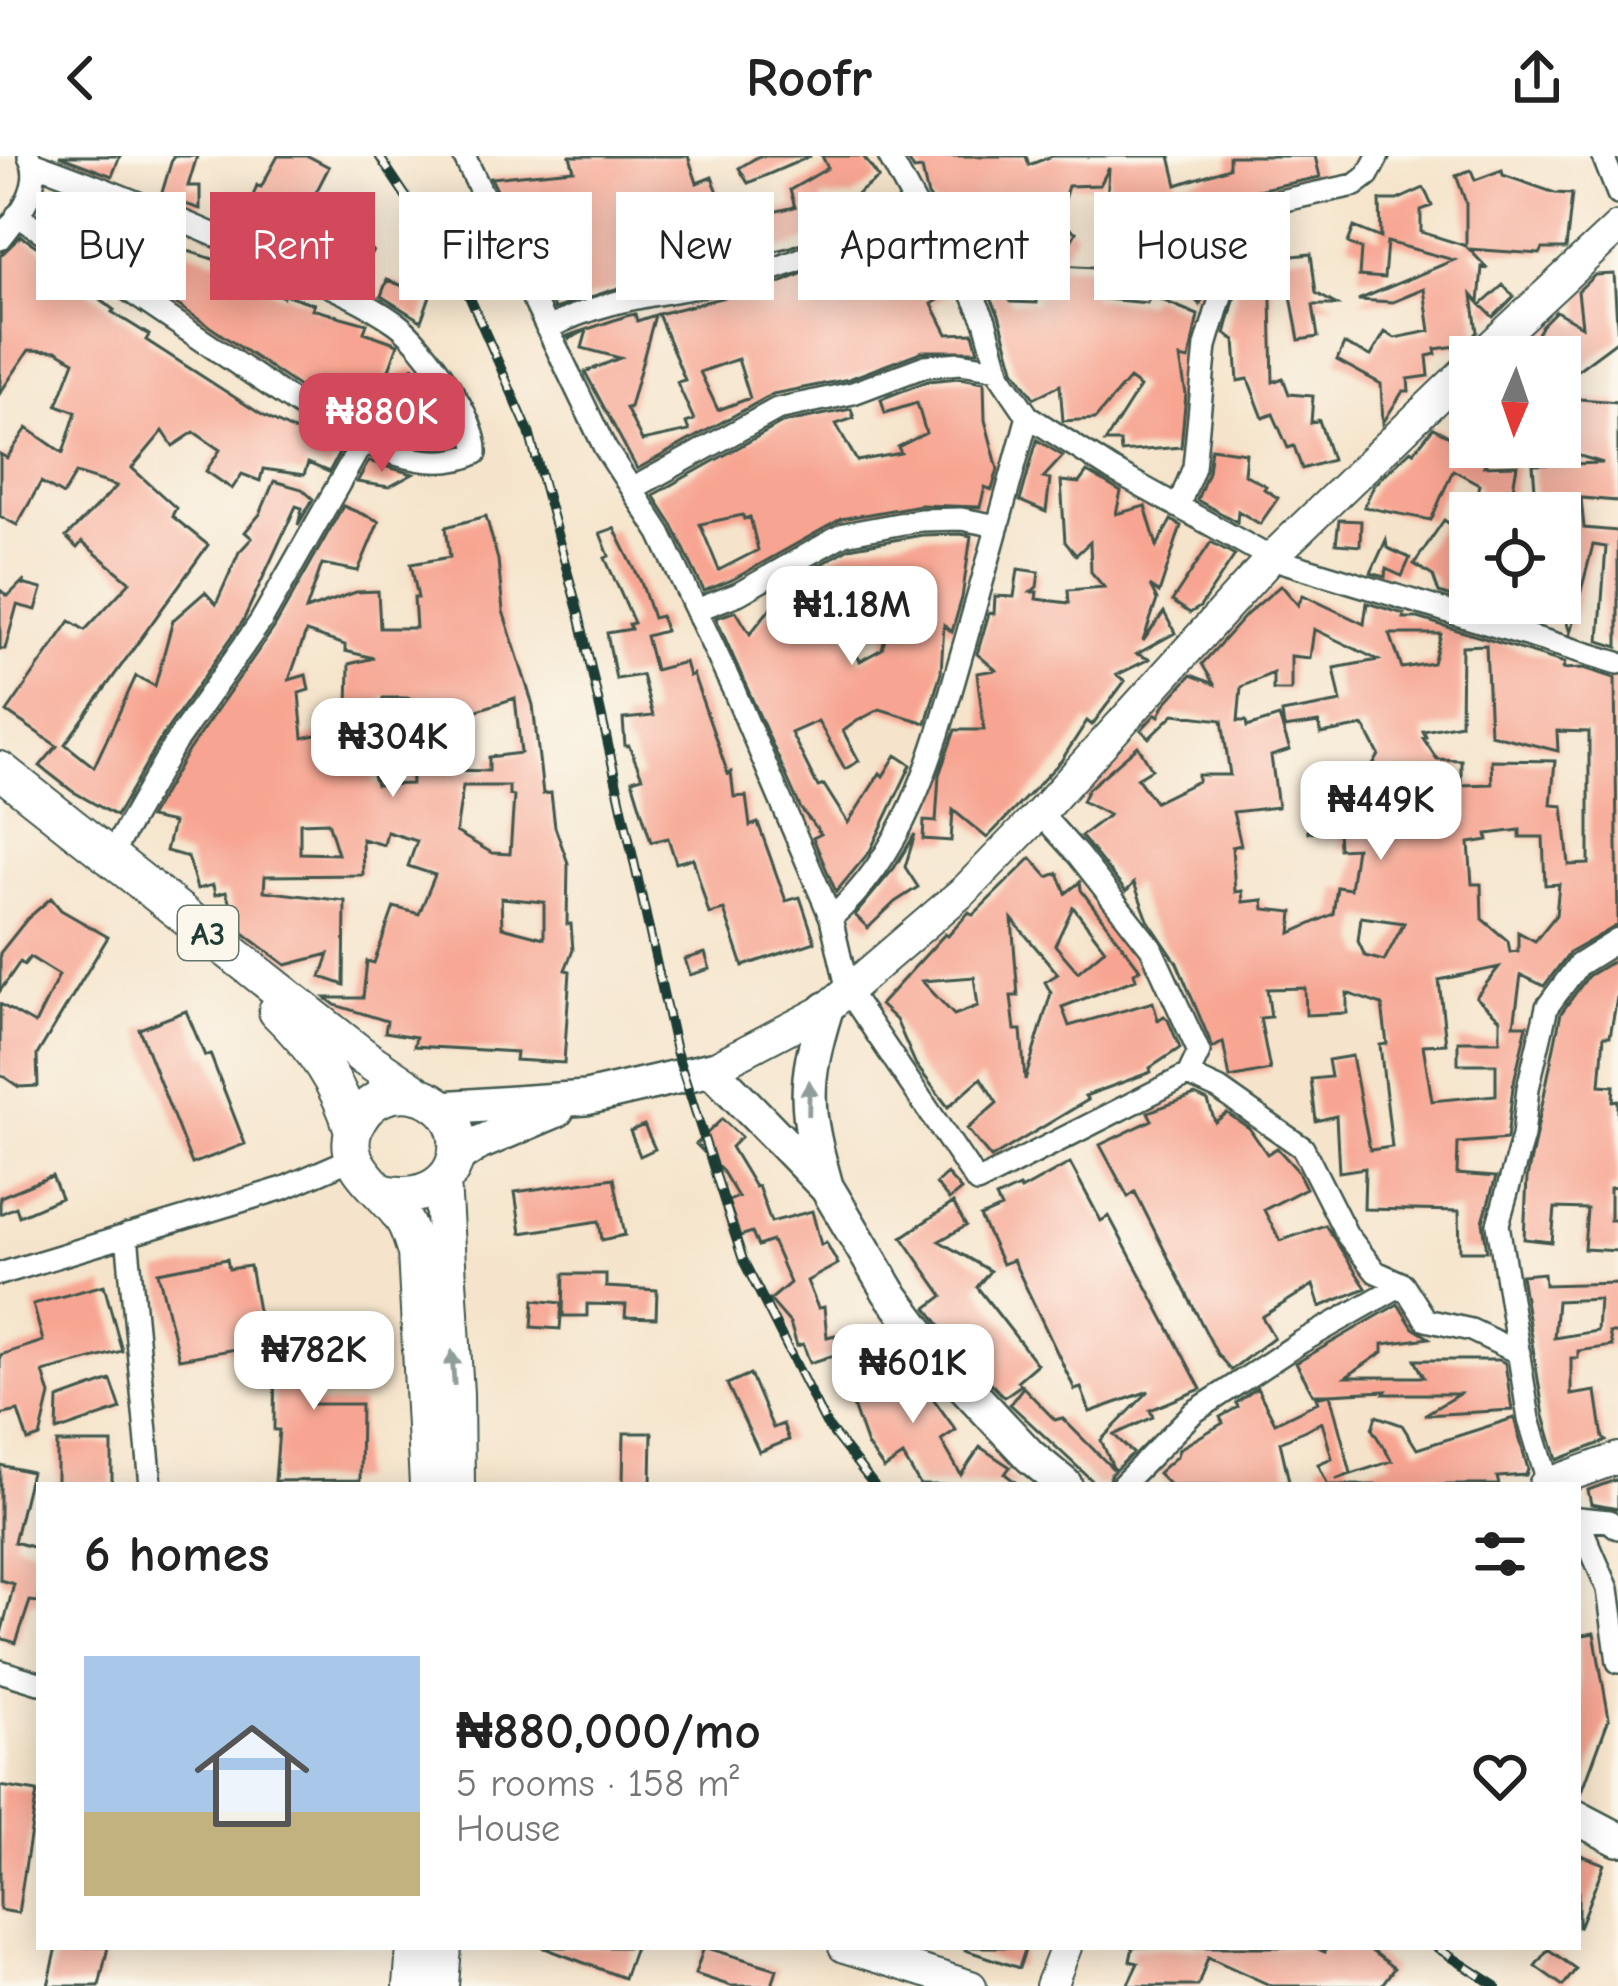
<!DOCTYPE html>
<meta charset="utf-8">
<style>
body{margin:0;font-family:"Comic Neue",sans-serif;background:#f2f2f2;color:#222;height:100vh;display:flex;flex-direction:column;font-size:45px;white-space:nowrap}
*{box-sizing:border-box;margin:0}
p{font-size:39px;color:#767676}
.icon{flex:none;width:66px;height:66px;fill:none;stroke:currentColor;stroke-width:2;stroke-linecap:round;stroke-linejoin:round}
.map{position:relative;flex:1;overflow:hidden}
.sheet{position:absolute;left:36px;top:1326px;width:1545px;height:468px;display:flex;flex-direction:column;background:#fff;border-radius:0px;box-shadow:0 6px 30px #0003}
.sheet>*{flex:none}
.hud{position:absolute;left:36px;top:36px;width:1548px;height:108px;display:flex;gap:24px}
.needle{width:78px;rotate:182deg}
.controls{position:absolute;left:1449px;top:180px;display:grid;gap:24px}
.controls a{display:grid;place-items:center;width:132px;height:132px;border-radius:0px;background:#fff;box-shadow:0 6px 30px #0003;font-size:60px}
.price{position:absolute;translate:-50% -102px;padding:0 27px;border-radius:24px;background:#fff;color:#222;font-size:39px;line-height:78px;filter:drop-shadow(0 3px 6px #0008)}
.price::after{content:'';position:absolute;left:50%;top:72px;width:36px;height:27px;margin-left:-18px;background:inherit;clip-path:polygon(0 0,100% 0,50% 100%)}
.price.current{background:#d1495b;color:#fff}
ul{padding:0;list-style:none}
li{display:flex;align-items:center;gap:36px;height:300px;padding:0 48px}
li span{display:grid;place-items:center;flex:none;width:336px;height:240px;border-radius:0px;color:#555}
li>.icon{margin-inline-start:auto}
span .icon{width:144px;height:144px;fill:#fffc;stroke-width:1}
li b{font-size:51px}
h2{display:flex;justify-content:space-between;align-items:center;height:144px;padding:0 48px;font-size:51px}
.chip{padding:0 42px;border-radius:0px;background:#fff;box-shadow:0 6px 30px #0003;font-size:42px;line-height:108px}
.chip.current{background:#d1495b;color:#fff}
header{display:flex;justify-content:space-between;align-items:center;height:156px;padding:0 48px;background:#fff;font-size:54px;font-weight:700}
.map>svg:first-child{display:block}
.building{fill:#f7a592;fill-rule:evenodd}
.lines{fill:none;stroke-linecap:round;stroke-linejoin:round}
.street-casing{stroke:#3f564b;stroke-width:26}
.secondary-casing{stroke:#3f564b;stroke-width:34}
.primary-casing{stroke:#3f564b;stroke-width:38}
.highway-casing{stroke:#3f564b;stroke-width:40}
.street{stroke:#fff;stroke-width:21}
.secondary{stroke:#fff;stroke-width:30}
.primary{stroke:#fff;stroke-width:33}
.highway{stroke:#fff;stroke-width:36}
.rail-casing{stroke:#1f3d34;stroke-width:10}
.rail{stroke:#fbf7ec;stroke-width:6;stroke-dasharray:18;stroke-linecap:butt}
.oneway{fill:#8f9e9a}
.labels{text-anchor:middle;stroke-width:9;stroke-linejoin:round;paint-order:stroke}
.shield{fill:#fbf7ec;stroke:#61756b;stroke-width:3}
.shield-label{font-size:33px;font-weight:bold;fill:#1f3d34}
</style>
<header><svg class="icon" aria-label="back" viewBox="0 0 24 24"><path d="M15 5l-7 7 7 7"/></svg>Roofr<svg class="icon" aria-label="share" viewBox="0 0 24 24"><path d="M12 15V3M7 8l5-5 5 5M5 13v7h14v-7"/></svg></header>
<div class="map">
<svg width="1618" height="1830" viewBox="0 0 1618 1830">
<rect width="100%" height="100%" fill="#fbf7ec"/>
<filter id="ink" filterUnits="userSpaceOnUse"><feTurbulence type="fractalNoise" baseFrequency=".00833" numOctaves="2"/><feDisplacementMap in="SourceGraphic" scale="24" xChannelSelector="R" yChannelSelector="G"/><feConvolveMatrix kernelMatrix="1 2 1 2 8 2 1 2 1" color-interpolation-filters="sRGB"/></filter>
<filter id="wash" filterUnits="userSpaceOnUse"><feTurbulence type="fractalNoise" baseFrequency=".004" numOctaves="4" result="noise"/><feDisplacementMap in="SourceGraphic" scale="48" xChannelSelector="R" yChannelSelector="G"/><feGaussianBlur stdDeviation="2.7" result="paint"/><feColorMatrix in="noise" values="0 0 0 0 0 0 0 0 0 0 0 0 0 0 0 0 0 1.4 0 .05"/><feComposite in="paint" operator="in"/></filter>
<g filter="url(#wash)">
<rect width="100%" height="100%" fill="#f5e4cb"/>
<g id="blocks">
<path class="building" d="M59 0H120L112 20Z
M173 0H197L188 30H200V53L161 40Z
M278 0H308L329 11 313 42 340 64 337 68 373 95 351 124 315 103 313 106 241 74 257 29 261 31Z
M570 0H688L697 27 712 21 719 39 704 45 708 64 690 76 709 71 711 78 733 65 795 51 790 34 828 12 822 0H863L879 22 853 41 821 42 832 73 791 91 693 116V110L662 107 661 119 628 116V129L554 153 536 108H533L491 22 574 14Z
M759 0H811L748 27 739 12Z
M906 0H1026L1029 9 1052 0H1170L1177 29 1229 12V0H1315L1320 21 1243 37 1226 50 1221 59 1214 110 1200 149 1157 100 1104 97 1109 12 1100 29 1068 30 1057 66 1076 76 1058 109 1095 111 1093 142 1147 147 1150 139 1198 159 1189 204 1180 202 1186 238 1181 291 1121 296 1120 286H1105L1140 231 1129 223 1095 263 1063 265 1060 229 1034 242 1014 213 999 159 967 92 928 40 922 13 914 14ZM1039 115 1037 147 1011 146 995 119Z
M1471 14 1475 24 1502 14 1503 19 1555 37 1572 38 1566 93H1543L1540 98 1469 93 1488 113 1482 111 1479 147 1472 139 1477 176 1464 189 1435 193 1436 198 1427 200 1429 220 1408 223 1409 235H1403L1383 267 1381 228 1337 204 1344 188 1371 200 1385 176 1395 182 1430 175 1424 133 1393 146 1358 144 1454 104 1387 86 1384 122 1359 120 1361 93 1348 87 1354 71 1381 82 1380 44H1397L1424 32 1432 50 1421 54V76L1466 90V47L1456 19Z
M57 34 72 47 75 42 144 83 147 76 162 83 160 86 219 105 283 141 284 138 314 148 312 153 367 168 364 176 398 188 384 228 414 211 458 287 437 290 400 284 327 250 129 116 133 106 109 92 104 100 39 56Z
M1281 60 1279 96 1259 98 1270 62Z
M912 69 940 106 954 134 932 148 947 178 973 177 978 195H923L849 223 773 238 637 313 585 216 620 202 582 192 587 174 569 183 567 180 626 160 635 158 637 165 655 159 630 251 626 252 642 285 689 275 686 267 694 264 677 226 685 224 658 158 780 127 881 83 882 86ZM738 203 750 242 718 254 700 216Z
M21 80 87 124 83 131 114 154 112 156 149 179 146 184 262 259 298 277 301 269 342 292 329 316 308 307 304 319 263 313 260 325 242 318 232 333 206 315 220 294 194 276 173 290 163 275 132 312 176 352 172 360 208 389 65 588 94 611 136 520 155 530 173 464 205 436 216 448 239 396 252 382 245 376 260 358 274 325 302 333 313 343 298 369 302 352 296 350 243 465 163 579 116 660 72 635 40 610 57 590 7 556 70 465 85 474 130 426 82 386 77 392 66 381 117 330 76 317 63 339 41 326 17 369 0 360V298L7 302 27 272 63 297 76 256 57 249 74 205 57 195 29 194 0 237V100Z
M1246 98 1270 102 1273 226 1283 222 1289 238 1313 240 1311 267 1319 264 1332 304 1302 313 1294 290 1288 292 1273 258 1263 262 1248 223 1238 225 1235 184 1225 178Z
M1311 98 1316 137 1337 149H1313L1318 181 1299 184 1284 101Z
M1614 118 1618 184 1575 216 1564 201H1554L1531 188 1542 169 1556 155 1582 170 1578 135 1595 119Z
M387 124 430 140 421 165 381 140Z
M1503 129 1514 141 1493 161 1481 149Z
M959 222 984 226 985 264 998 313 992 334 985 331 980 351 920 349 841 363 732 424 704 435 673 370 653 339 782 267 851 253 854 262 836 268 857 305 901 297 898 291 926 277 917 247 885 257 881 243 928 225ZM743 359 744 363 750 361 758 394 719 414 700 368Z
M1566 242 1618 246V345L1581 342 1584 372 1618 375V491L1599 485 1606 391 1593 389 1570 477 1560 444 1561 397 1569 398 1566 360 1537 357 1533 309 1603 307 1560 294V262L1566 264Z
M1470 255V291H1495L1484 310 1517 309 1509 357H1473L1479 328 1453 314 1431 364 1364 351 1374 329 1411 294 1414 296 1433 272 1458 285 1450 263Z
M1037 284 1063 300 1043 322 1050 323 1046 356 1020 345Z
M1211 292 1246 297 1244 318 1266 330 1264 333 1278 342 1260 368 1238 355 1237 366 1197 344 1208 316Z
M369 305 391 312 413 318 389 331 357 326Z
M1087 316 1121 336 1116 358 1145 350 1157 390 1171 364 1181 370 1159 437 1150 430 1157 444 1143 485 1164 456 1175 477 1137 498 1149 503 1117 519 1125 525 1092 569 1087 565 1061 605 987 682 953 654 951 685 923 683 924 665 936 666 939 619 955 574H984L977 517 996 514 977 498 989 457 994 458 995 440 1014 441 1018 413 1039 416 1037 431 1031 436H1037L1036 443 1069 447 1068 434 1104 431 1091 416 1090 386 1076 399 1065 386 1061 325 1079 327Z
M343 350 379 365 358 415 322 408 306 454 356 436 378 435 380 472H416L414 442H418L411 408 450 401 446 371 486 360 498 404 503 455 533 549 543 638 551 637 555 671 568 707 567 768H571L573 794 565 814 570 815 564 907 515 904 516 896 414 890 416 881 385 876 387 865 335 849 326 842H363L367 805 374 807 394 751 419 758 435 719 408 710 417 685 387 676 384 689 362 683 363 719 265 720 264 735 345 745 344 829 321 821 329 798 286 809 238 773 226 736 215 739 213 729 197 733 188 701 166 695 173 667 149 662 188 595 274 472ZM306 476 345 489V495L374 502 349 508 348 555 375 564 383 542H409L412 628 376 629 369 607 339 611 330 579 325 597 320 578 303 582 299 537 309 534 306 519 289 524ZM515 542 521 597 489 601V615L449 614 453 564H465V558ZM463 630H509V639L514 640 510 698 492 697 456 676ZM328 666 338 698 300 697V667ZM501 742 544 746V782L502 771Z
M1339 364 1361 365 1360 390 1336 388Z
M1444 364 1460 375 1451 389 1470 447 1439 437 1433 420 1414 408Z
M614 372 641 426 653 462 661 460 665 475 646 480 655 514 685 506 689 520 693 518 728 618 731 616 734 641 746 640 750 670 758 667 786 745 800 741 815 786 743 810 724 754 709 758 693 702 676 707 668 682 651 686 632 624 642 621 629 590H625L623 563 653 560 642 519 616 523 607 477 631 473 629 468 634 467 605 402 609 400 600 377Z
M960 378 971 380 962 442 952 476 944 469 941 516 926 567 880 553 857 565 843 575 859 605 845 613 818 565 791 577 818 631 824 629 848 667 880 617 883 620 896 599 911 609 870 695 836 736 813 682 821 678 801 653 716 462 736 455 750 478 792 425 849 392 922 379ZM891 463 882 493 860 505 841 469Z
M1386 384 1387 392 1410 402 1402 420 1386 413 1385 421 1371 417Z
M1211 386 1235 399 1200 451 1190 457 1172 445Z
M24 424 22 428 42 433 36 454 17 449 5 493H0V434L8 440Z
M1281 429 1298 449 1303 439 1364 468 1367 447 1404 458 1403 462H1418L1565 507 1563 513 1584 512 1615 522 1618 769 1569 797 1544 830 1521 819 1514 869H1527L1513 930 1507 983 1458 987 1457 1018 1496 1021 1483 1065 1487 1095H1460L1459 1055 1364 1053 1365 1012 1339 1016 1336 960 1316 965 1311 923 1331 921 1328 904 1352 900 1370 994 1392 991 1380 889 1387 888 1382 849 1347 837V857L1306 859 1305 832 1267 833 1271 861 1260 862 1270 914 1230 922 1223 886 1213 892 1177 807 1148 764 1134 727 1126 736 1081 680 1109 659 1082 645 1088 633 1138 590 1152 613 1137 622 1155 646 1198 625V619H1230L1222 564 1174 558 1149 582 1141 574 1156 558 1159 560 1164 549 1191 519 1214 528 1202 508 1247 458ZM1314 473 1378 504 1334 512 1341 546 1282 557 1284 572 1319 567 1321 578 1364 570 1379 599 1362 628 1319 629 1320 659 1307 660 1308 676 1338 674 1339 693 1356 692 1350 733 1337 731 1333 758 1291 777 1293 756 1264 753 1263 744 1243 746 1242 735 1235 736 1232 691 1241 689 1233 656 1278 651 1271 600 1290 594 1279 561 1247 571 1246 565H1238L1241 531 1273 517V534H1291V500L1310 502ZM1390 478H1441L1433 507 1402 512ZM1486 489 1490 578 1558 595 1557 575 1589 576V708L1569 709 1563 650 1551 649 1555 605 1491 604 1492 628 1461 629V604L1437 603 1423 582 1426 581 1423 575 1461 568 1462 490ZM1520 674V681H1543L1545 729 1559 728 1556 759 1535 785 1518 776V795L1510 796 1508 785 1482 763 1481 728H1472L1469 687 1488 684 1487 678ZM1361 761 1404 767 1384 805 1365 800 1358 785ZM1499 811 1476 841 1500 863V885H1458V908H1496V939L1432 945 1423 889 1446 888 1439 824Z
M1472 447H1521L1542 454 1537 467Z
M915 678 905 711 918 731 895 746 868 772 855 759 894 712Z
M1031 702 1048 721 1058 717 1066 737 1080 726 1081 734 1140 813 1134 817 1136 823 1062 851 1069 870 1153 846 1158 864 1164 860 1168 864 1180 892 1150 912 1151 916 1085 940 1088 944 991 1002 967 973 997 947 981 922 948 951 916 909 896 864 880 849 945 778 948 780 969 756 973 759ZM1073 751 1105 793 1078 816 1055 789ZM1012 763 1058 818 1045 826 1051 837 1025 924 1021 874H1015L1011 840H1018ZM974 821 978 850 954 859 922 825Z
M51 742 61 754 108 781 37 899 38 930 19 931 0 918V848L35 868 59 819 30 801 24 809 20 806 0 835V797L27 763Z
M705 797 710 813 690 819 685 803Z
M1618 802V836L1610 880H1604L1600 929 1614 930 1613 945 1618 944V1031L1610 1032V1064H1618V1095L1584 1093 1587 1053 1555 1052 1552 1086 1524 1083 1527 1022 1561 857 1588 820Z
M186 855 205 900 210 898 245 988 192 1008 139 873Z
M1195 939 1208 945 1215 966 1227 957 1249 972 1267 998 1277 992 1297 1014 1306 1032 1264 1054 1280 1085 1325 1069 1366 1132 1320 1151 1313 1129 1262 1161 1274 1181 1231 1214 1217 1198 1135 1036 1128 1041 1100 989 1152 964 1148 956Z
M722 963 741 981 731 991 755 1031 758 1030 771 1066 812 1055 821 1089 826 1086 838 1108 807 1125 818 1152 824 1151 827 1181 835 1179 841 1197 810 1207 803 1188 797 1190 790 1167 770 1144 790 1127 772 1085 758 1090 752 1076 740 1080 728 1045 738 1041 723 1016 696 988Z
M644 969 655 993 640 1000 630 975Z
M1070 1007 1101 1065 1109 1060 1201 1233 1150 1254 1153 1261 1114 1279 1133 1297 1111 1318 1107 1329H1097L1010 1248 1023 1231 1055 1264 1062 1262 1114 1314 1101 1284 1149 1235 1090 1256 1081 1232 1075 1234 1013 1104 1002 1108 980 1061 1001 1052 996 1042 1019 1031 1021 1034Z
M947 1018 961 1034 949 1044 936 1028Z
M52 1020 61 1042 19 1060 16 1051 0 1058V1041Z
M614 1022 625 1079 602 1084 599 1065 521 1077 515 1036Z
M953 1047 966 1070 939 1085 990 1115 977 1131 1037 1208 1017 1225 1021 1229 1004 1241 955 1190 927 1152 943 1140 902 1081Z
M227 1103 229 1113 250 1110 264 1188 179 1203 158 1116Z
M1544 1117 1545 1129 1618 1127V1177H1609L1612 1190 1578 1195V1202H1571V1239L1596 1235 1603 1282 1606 1285 1557 1304 1544 1260 1521 1119ZM1599 1143 1597 1175 1554 1182 1557 1145Z
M564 1118H606V1131L657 1134 656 1162 625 1161 626 1149 587 1148V1160H563Z
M104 1129 122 1195 43 1216 50 1239 40 1281 28 1285 18 1255 0 1259V1199L43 1185 33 1148Z
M534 1144 562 1147 560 1173 532 1171Z
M1398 1148 1413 1172 1429 1182 1383 1188V1196L1346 1221H1424L1415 1204H1499L1505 1207 1512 1254 1424 1259 1459 1238H1384L1386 1235 1330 1238 1351 1317 1336 1323 1392 1305 1372 1273 1376 1260 1402 1269 1417 1293 1514 1262 1528 1313 1526 1319 1497 1321 1499 1329H1328L1318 1308 1332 1302 1322 1266 1280 1286 1289 1325 1270 1329H1170L1158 1317 1177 1300 1179 1293 1223 1267 1220 1261 1238 1251 1236 1247 1257 1232 1275 1267 1318 1246 1316 1241 1330 1238H1313L1296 1207Z
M275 1180H361V1204L313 1203V1248H361L360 1324 275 1325 279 1274H274Z
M888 1184 907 1215 911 1212 956 1274 941 1284 961 1319 980 1291 1010 1311 1005 1318 1019 1329H920L903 1300 884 1313 867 1289 845 1227 877 1216 866 1198Z
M750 1218 773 1272 783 1268 789 1284 759 1296 727 1228Z
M111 1224 121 1253 57 1275 58 1243Z
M624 1277H652L651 1328 623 1327Z
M57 1287H112V1329H57Z
M0 1309 31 1316 14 1386 39 1393V1446L30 1445 16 1487 0 1482 14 1428 0 1424Z
M1618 1323V1353L1591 1348 1588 1334Z
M1594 1477 1609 1562 1580 1641 1578 1480Z
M0 1630 37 1636 18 1757 0 1754Z
M1578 1698 1604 1708 1579 1771H1578Z
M57 1791H108L99 1830H48Z
M542 1791H635L624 1822Z
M704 1791 777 1813 772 1830H731L695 1818Z
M965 1791H1026L1019 1812 965 1794Z
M1133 1791H1313L1325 1796 1328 1791H1366L1394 1812 1381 1830H1272L1208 1801 1198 1830H1127L1138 1807 1130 1805Z
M1548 1793 1576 1813 1563 1830 1535 1810Z"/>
</g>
</g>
<g filter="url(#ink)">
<use href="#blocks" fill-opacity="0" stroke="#3f564b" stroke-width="3"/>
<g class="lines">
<defs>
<path id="street" d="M464 0 605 292 660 377 734 535 831 762 848 835 977 1026 1188 919
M889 0 915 48 953 98 985 165 1000 219 1028 260 1112 314 1271 402 1618 507
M1603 0 1618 38
M17 59 319 263C362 287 428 321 476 297 478 264 423 186 396 167 360 142 320 126 281 108 200 72 118 37 34 7
M0 83C18 61 45 28 29 0
M547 173C611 137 684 138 754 119 812 103 862 76 915 48
M632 333 777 253 853 237 925 210 960 207 998 213
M1178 351 1194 311 1206 190 1229 113 1236 61 1246 52 1355 29 1368 19 1378 0
M696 454 738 438 844 378 920 364 961 363 998 370
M1040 657 1078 699 1151 792 1199 896 1188 919 1219 933 1303 992 1347 1079 1376 1116 1403 1128
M111 699 175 587 261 465 362 287
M831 762C912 692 937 582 966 483 987 409 1008 334 1028 260
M127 1079 151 1329
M0 1118 284 1032 353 1002
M1122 1329 1194 1256 1301 1186 1403 1128 1426 1164 1471 1174 1519 1197
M1549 1329 1529 1263 1498 1068 1523 980 1528 932 1547 851 1578 809 1618 784
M1578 1362 1609 1365 1618 1372
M1578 1364 1608 1433 1618 1506
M0 1515 39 1527"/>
<path id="secondary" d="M1479 201 1618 71
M711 913 826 853 966 733 1040 657 1271 402 1470 210
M1544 1329 1618 1302
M844 1791 971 1830
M1051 1830 1066 1791"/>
<path id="primary" d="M826 853C802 930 805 954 826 1030
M442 952 586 942 711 913 827 1032 889 1136 939 1203 1030 1300 1065 1329
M456 1002 477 988 557 954
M1578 1662 1618 1683"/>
<path id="highway" d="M0 614 365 902 418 938
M277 855C313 890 339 927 353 975
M442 1026 455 1238 456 1329
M381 1036C419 1047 461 1028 457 983 452 935 385 920 360 961 331 1006 382 1030 402 1062 409 1071 412 1085 416 1096L428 1329
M412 1830 415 1791
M440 1830 443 1791"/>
</defs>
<use href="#street" class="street-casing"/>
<use href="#secondary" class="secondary-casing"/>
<use href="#primary" class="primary-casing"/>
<use href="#highway" class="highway-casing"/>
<use href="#street" class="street"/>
<use href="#secondary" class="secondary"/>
<use href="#primary" class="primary"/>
<use href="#highway" class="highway"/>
<defs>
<path id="rail" d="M379 0 462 124 529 276 579 458 676 895 743 1104 826 1268 874 1329
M1436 1791 1496 1830"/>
</defs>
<use href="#rail" class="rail-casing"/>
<use href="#rail" class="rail"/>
</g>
<defs><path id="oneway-solid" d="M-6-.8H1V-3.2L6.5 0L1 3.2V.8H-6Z" transform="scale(3)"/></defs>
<g class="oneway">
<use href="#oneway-solid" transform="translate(809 942) rotate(-89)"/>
<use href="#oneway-solid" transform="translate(453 1212) rotate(-94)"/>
</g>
</g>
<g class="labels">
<rect class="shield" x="178" y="750" width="60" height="54" rx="9"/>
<g class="shield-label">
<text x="208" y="789">A3</text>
</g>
</g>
</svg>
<div class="controls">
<a><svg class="needle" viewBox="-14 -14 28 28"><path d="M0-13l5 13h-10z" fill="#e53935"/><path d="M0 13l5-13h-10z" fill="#767676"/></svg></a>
<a><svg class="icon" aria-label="locate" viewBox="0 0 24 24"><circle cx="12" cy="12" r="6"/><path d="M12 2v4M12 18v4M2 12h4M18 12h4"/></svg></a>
</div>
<b class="price current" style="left:382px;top:319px">₦880K</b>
<b class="price" style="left:852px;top:512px">₦1.18M</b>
<b class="price" style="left:393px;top:644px">₦304K</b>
<b class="price" style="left:1381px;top:707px">₦449K</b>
<b class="price" style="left:314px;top:1257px">₦782K</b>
<b class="price" style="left:913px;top:1270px">₦601K</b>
<div class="hud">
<a class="chip">Buy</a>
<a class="chip current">Rent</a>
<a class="chip">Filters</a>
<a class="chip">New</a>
<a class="chip">Apartment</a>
<a class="chip">House</a>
</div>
<section class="sheet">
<h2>6 homes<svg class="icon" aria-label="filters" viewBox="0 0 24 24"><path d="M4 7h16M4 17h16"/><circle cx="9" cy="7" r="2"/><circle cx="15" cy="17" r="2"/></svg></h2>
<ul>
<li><span style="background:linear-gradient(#a9c7e8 65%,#c2b280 0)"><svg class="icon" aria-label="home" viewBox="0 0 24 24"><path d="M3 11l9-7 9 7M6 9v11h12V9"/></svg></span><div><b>₦880,000/mo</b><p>5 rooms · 158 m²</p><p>House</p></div><svg class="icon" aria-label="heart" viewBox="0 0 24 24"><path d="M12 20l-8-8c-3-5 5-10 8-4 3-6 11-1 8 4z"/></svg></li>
</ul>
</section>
</div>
